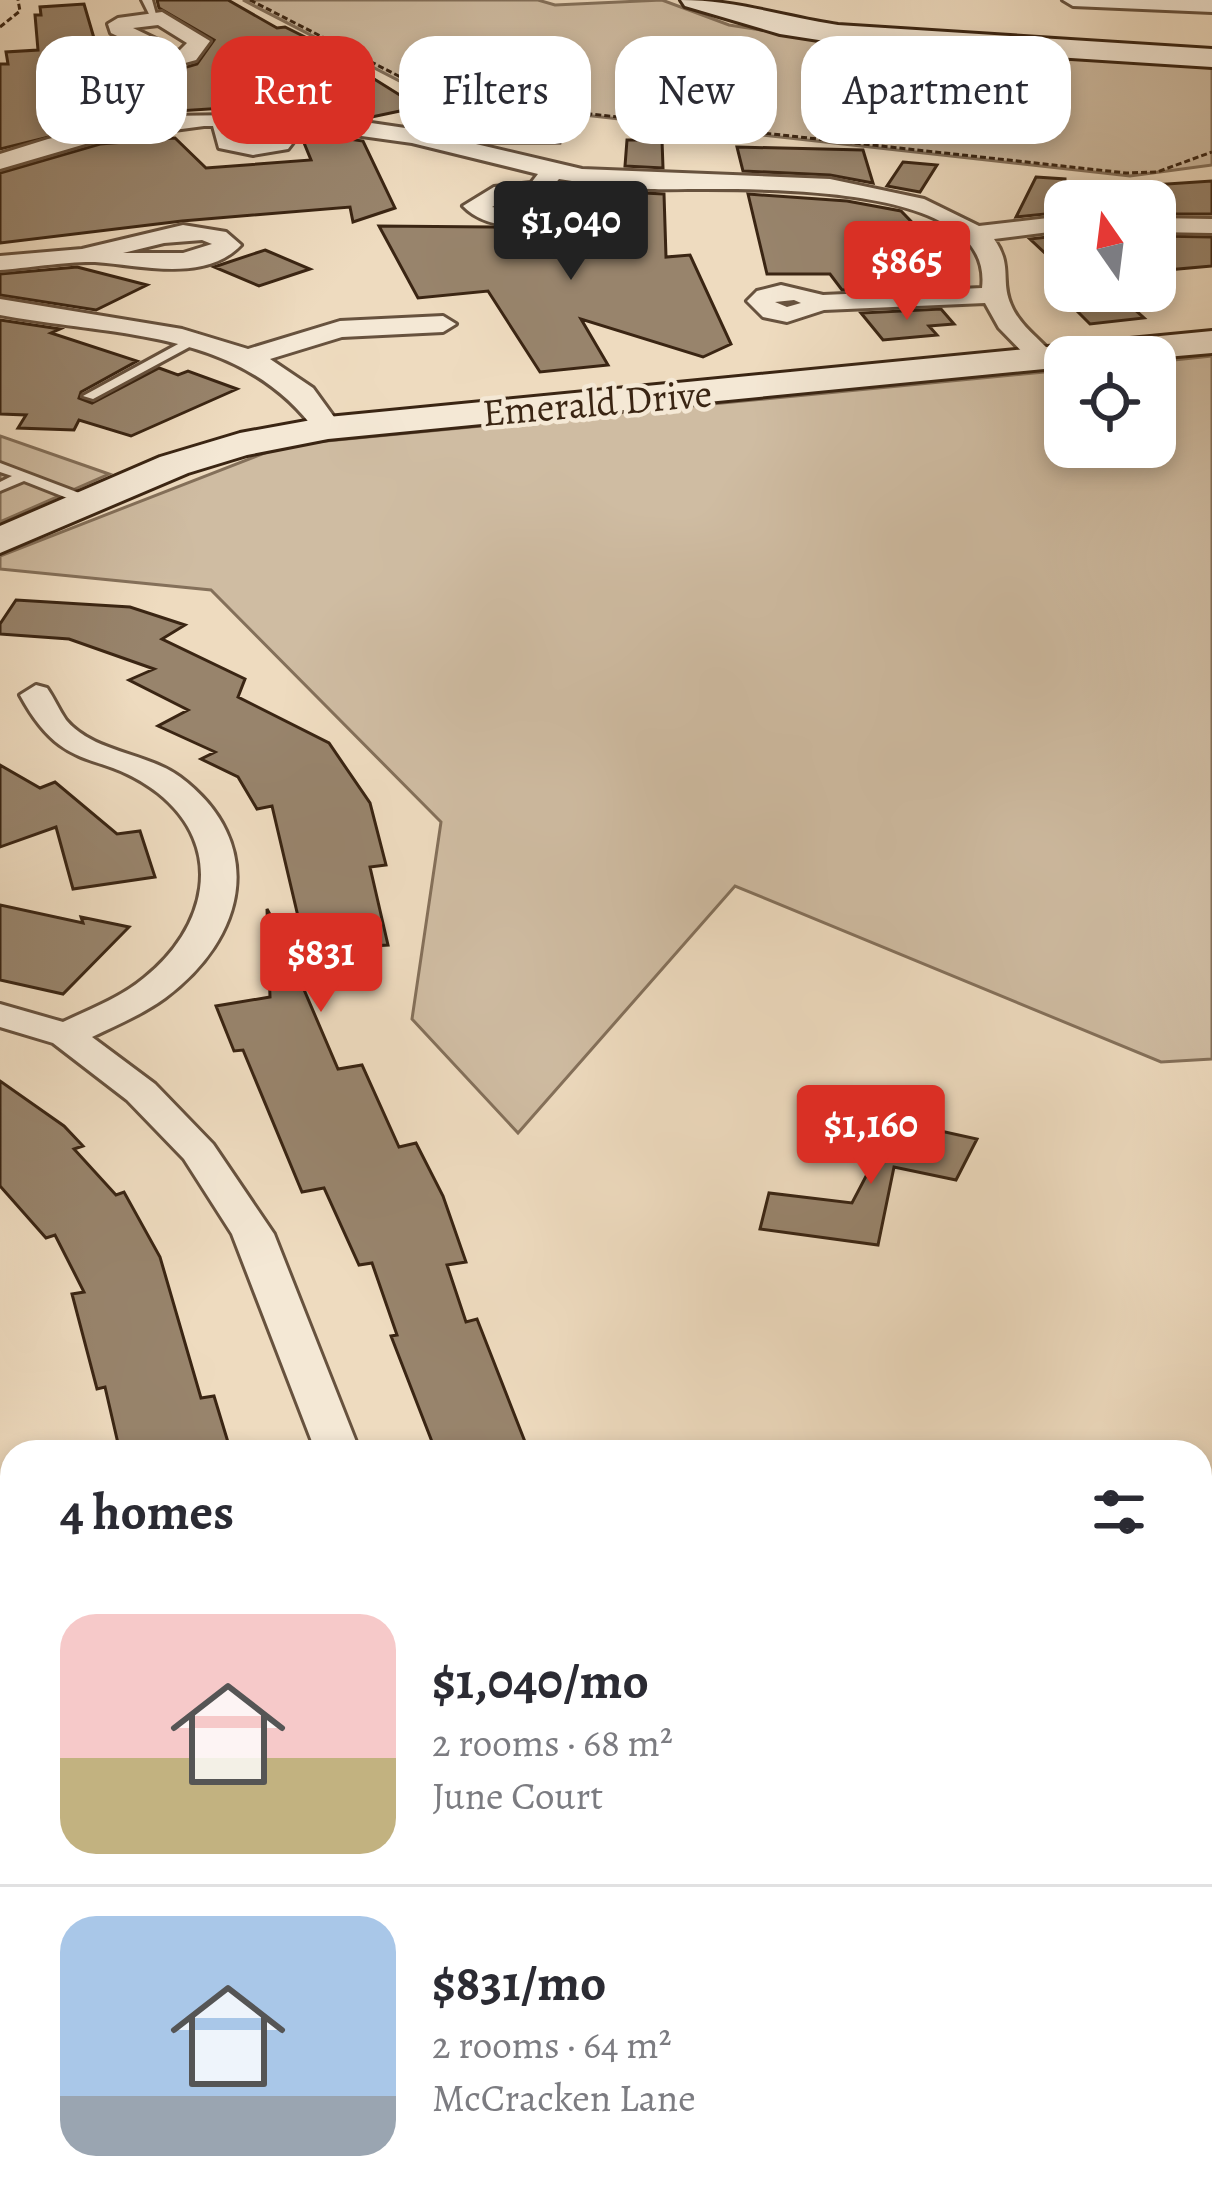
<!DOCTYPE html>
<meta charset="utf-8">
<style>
body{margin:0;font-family:Alegreya,serif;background:#f2f2f3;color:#2b2b33;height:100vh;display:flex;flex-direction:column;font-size:45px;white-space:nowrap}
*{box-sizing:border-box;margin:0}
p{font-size:39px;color:#7c7c81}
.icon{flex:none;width:66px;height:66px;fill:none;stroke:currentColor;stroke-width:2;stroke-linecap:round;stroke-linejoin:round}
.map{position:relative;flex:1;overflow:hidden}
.details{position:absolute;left:0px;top:1440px;width:1212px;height:768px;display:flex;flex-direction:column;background:#fff;border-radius:36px 36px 0 0;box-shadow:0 6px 18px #0003}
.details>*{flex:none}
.banner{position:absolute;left:36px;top:36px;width:1140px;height:108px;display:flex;gap:24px}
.needle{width:78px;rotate:346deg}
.fabs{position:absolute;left:1044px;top:180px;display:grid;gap:24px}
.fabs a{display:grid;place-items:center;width:132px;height:132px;border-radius:24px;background:#fff;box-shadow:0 6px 18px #0003;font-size:60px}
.price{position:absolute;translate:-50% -102px;padding:0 27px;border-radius:12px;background:#d93025;color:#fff;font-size:39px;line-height:78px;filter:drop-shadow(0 3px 6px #0008)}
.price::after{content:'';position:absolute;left:50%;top:72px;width:36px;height:27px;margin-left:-18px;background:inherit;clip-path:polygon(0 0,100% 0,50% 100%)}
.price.current{background:#222;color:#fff}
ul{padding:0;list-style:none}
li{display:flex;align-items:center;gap:36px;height:300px;padding:0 60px}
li+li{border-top:3px solid #e1e1e2}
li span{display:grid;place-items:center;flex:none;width:336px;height:240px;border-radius:36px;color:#555}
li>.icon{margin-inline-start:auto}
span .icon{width:144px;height:144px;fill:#fffc;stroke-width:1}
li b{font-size:51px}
h2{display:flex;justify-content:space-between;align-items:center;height:144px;padding:0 60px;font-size:51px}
.pill{padding:0 42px;border-radius:36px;background:#fff;box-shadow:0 6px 18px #0003;font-size:42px;line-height:108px}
.pill.current{background:#d93025;color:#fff}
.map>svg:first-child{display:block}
.green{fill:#cfbca2;stroke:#84705a;stroke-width:3}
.building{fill:#98846c;stroke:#3a2513;stroke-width:3}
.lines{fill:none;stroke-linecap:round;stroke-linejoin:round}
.lane-casing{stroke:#67523e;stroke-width:6}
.street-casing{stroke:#67523e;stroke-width:6}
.secondary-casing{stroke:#3a2513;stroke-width:6}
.path{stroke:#3a2513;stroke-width:3;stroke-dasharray:6 3;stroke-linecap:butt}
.lane{fill:#f4e8d5;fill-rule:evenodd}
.street{fill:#f4e8d5;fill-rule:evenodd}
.secondary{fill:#f4e8d5;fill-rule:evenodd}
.labels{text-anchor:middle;stroke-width:9;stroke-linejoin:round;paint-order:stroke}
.far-street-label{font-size:39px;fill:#3a2513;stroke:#f4e8d5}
</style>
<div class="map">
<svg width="1212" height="2208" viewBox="0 0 1212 2208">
<rect width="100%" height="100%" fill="#eedbbf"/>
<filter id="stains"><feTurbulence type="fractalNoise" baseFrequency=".00167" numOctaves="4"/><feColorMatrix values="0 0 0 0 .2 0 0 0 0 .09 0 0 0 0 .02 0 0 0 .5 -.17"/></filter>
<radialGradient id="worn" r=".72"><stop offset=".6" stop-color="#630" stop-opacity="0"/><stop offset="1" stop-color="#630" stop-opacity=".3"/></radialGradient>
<path class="green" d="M243 0H538L555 5 662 0 729 25 880 49 1212 65V165L1130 176 467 102 419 91Z
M1212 356V1059L1161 1062 735 886 518 1133 412 1019 441 822 211 590 0 569V556L285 445 1065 370V447H1155V362Z
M0 436 109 474 0 522Z"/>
<path class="building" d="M157 0H228L277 28 285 27 315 42 419 107 367 118 291 110 288 104 178 111 163 74 197 64 214 40 159 8Z
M84 4 118 120 0 149V64H8L6 52 38 50 35 15H41L40 7Z
M457 101 561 138 560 143H489L412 115Z
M306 133 363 141 395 208 353 222 350 207 182 221 0 243V173L100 144 175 138 206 168 311 160 302 138Z
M627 140H662L663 168 625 166Z
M737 147 863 150 873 183 830 175 743 171Z
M903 162 937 165 920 192 887 186Z
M1036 177 1065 179V212L1016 217Z
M1212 181V214H1155V201H1137L1122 187Z
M623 192 664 194 666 257 690 255 731 344 703 357 581 319 608 365 540 372 488 291 418 298 379 226 493 227 532 232V236L605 239V209H621Z
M748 194 847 201 901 211 957 269 913 276 922 286 842 290 830 274H767Z
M1065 235V272L1030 239Z
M1155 236 1212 237V266L1155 271Z
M265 250 310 269 259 286 214 267Z
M77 267 147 285 96 310 0 295V274Z
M1057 291H1114L1144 318 1090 324Z
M941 309 954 324 929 326 937 335 883 340 861 313Z
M0 320 60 329 51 333 137 361 81 392 79 398 92 403 159 368 178 375 188 371 237 389 131 436 79 420 74 430 18 428 26 415 0 414Z
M16 600 130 607 185 625 162 639 245 679 238 697 329 743 370 803 386 865 370 867 388 945 371 946 373 967 296 971 338 1069 362 1065 399 1147 416 1143 443 1196 466 1262 447 1265 466 1322 477 1319 529 1452H436L391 1336 397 1335 372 1263 359 1265 324 1188 302 1192 243 1050 234 1051 216 1006 270 997 267 909 277 927 300 925 272 806 257 809 238 777 201 759 215 752 158 726 188 710 129 680 154 669 69 639 0 634V624Z
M0 765 40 788 55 782 117 834 140 831 155 877 73 889 56 827 0 847Z
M0 905 83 923 81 917 129 927 63 994 0 980Z
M0 1081 64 1126 83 1146 74 1149 116 1195 124 1192 160 1257 201 1398 214 1396 231 1452H120L105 1387 97 1389 72 1294 84 1292 55 1235 46 1238 0 1186Z
M895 1121 977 1139 956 1180 894 1167 878 1245 760 1229 769 1193 852 1203Z"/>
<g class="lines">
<defs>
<path id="lane" d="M142 0H152L157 18H151Z
M191 337 197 341 195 344 93 399 83 396Z
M0 463 95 499 97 502 95 505H85L24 481 0 491V482L12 476 0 472Z"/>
<path id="street" d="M1063 0H1212V12L1073 6Z
M162 12 210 41 196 60 156 71 151 92 164 116 310 114 412 129 582 169 830 179 924 199 979 226 1065 216V230L994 239C1013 266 1000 280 1011 305 1020 327 1043 341 1057 359L1053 365H1035L999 328 985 303 824 310 787 322 763 317 747 301 757 291 781 285 823 295 982 288C996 173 721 191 651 189 620 188 589 184 559 179L552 187 573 198 578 210C551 233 488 233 463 206L494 187 531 183 538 174 412 143 304 128 288 149 253 155 219 148 213 126H204L99 140 0 169V154L48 139 143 119 129 92 142 48 111 33 108 24 118 18ZM158 25 187 43 180 50 160 56V41L133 28ZM236 126 282 127 273 138H238ZM534 196 553 206 519 211 492 207 507 199ZM794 300 801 303 787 307 775 302Z
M1155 218 1212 219V233L1155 232Z
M183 225 226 232 241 245C205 283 140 265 95 262 72 261 25 268 0 270V256L82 249ZM202 240 212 244 183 253H123L164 243Z
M0 299 182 329 248 349 340 321 443 316 456 324 443 332 342 337 270 359 313 388 342 428 328 436 318 434C242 328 117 337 0 315Z
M36 685 47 688C54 698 59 710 66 720 94 753 146 752 180 777 268 843 246 938 165 998 143 1014 117 1025 92 1037L155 1084 213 1144 274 1234 360 1452H316L232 1234 184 1159 127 1100 53 1043 0 1027V1004L63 1022C90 1009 120 998 144 978 206 929 227 848 158 793 99 747 65 778 20 695Z
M0 1642 12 1646V1685L0 1681Z
M1200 1951 1212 1955V2001L1200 1997Z
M244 2196H302L304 2208H246Z
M338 2196H446L440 2208H332Z
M474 2196H570L576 2208H480Z"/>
<path id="secondary" d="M681 0C735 0 785 17 838 25L1212 49V67L838 43 780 34 685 6Z
M1212 331V353L1155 358 1065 357V367L328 439 247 455 188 473 0 553V526L160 457 240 433 328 417Z"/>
</defs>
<use href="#lane" class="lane-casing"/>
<use href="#street" class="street-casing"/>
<use href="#secondary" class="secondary-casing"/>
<path class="path" d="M250 0 424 89 464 100 1126 173 1157 172 1212 152
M0 27 20 11 18 0"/>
<use href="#lane" class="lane"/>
<use href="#street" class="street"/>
<use href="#secondary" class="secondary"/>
</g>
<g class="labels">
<g class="far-street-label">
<text transform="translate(597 402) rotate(-5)" y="14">Emerald Drive</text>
</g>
</g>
<rect width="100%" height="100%" filter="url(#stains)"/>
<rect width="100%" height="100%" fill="url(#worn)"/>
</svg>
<div class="fabs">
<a><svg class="needle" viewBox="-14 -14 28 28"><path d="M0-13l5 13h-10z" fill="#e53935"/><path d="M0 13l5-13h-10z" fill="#7c7c81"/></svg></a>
<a><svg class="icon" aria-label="locate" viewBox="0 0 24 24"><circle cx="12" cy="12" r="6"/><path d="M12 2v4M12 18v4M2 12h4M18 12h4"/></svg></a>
</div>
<b class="price current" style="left:571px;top:283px">$1,040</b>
<b class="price" style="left:907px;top:323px">$865</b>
<b class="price" style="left:321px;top:1015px">$831</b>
<b class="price" style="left:871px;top:1187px">$1,160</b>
<div class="banner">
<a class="pill">Buy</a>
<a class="pill current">Rent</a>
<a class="pill">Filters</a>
<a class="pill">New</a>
<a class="pill">Apartment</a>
</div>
<section class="details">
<h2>4 homes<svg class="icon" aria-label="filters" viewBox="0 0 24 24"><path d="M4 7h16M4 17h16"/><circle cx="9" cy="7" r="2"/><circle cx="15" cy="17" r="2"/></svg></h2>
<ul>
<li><span style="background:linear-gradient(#f6c9c9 60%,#c2b280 0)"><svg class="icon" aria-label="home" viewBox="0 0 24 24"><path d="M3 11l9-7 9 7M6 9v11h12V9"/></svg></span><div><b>$1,040/mo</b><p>2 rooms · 68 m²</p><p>June Court</p></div></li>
<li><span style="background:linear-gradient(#a9c7e8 75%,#9aa5b1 0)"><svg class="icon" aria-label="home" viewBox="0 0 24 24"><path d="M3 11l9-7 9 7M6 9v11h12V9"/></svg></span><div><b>$831/mo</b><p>2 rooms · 64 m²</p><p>McCracken Lane</p></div></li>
</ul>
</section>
</div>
